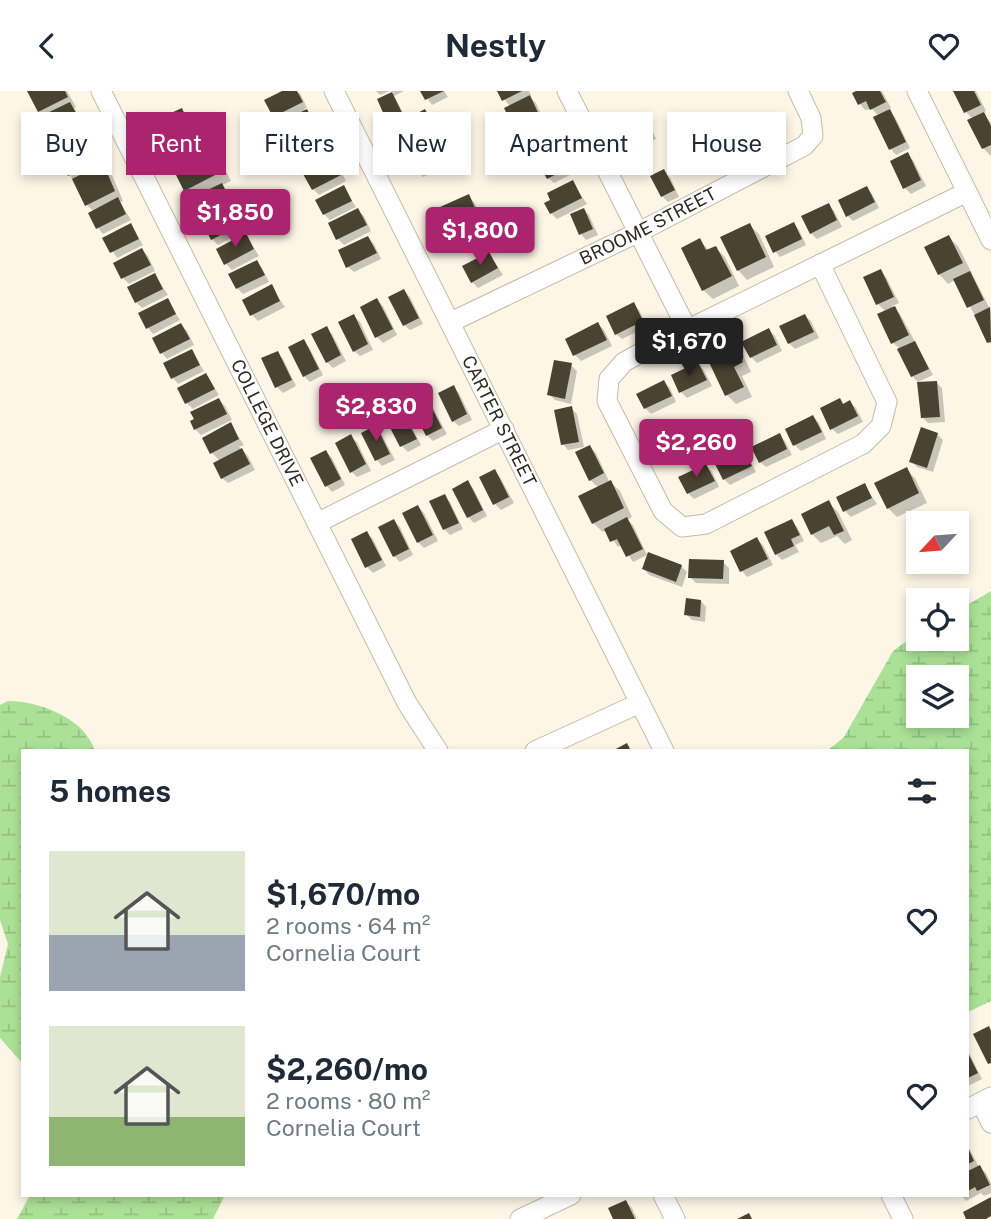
<!DOCTYPE html>
<meta charset="utf-8">
<style>
body{margin:0;font-family:"Public Sans",sans-serif;background:#f2f2f3;color:#1f2937;height:100vh;display:flex;flex-direction:column;font-size:26px;white-space:nowrap}
*{box-sizing:border-box;margin:0}
p{font-size:23px;color:#747a83}
.icon{flex:none;width:38px;height:38px;fill:none;stroke:currentColor;stroke-width:2;stroke-linecap:round;stroke-linejoin:round}
.map{position:relative;flex:1;overflow:hidden}
.side{position:absolute;left:21px;top:658px;width:948px;height:448px;display:flex;flex-direction:column;background:#fff;border-radius:0px;box-shadow:0 4px 10px #0003}
.side>*{flex:none}
.top-card{position:absolute;left:21px;top:21px;width:950px;height:63px;display:flex;gap:14px}
.needle{width:46px;rotate:244deg}
.buttons{position:absolute;left:906px;top:420px;display:grid;gap:14px}
.buttons a{display:grid;place-items:center;width:63px;height:63px;border-radius:0px;background:#fff;box-shadow:0 4px 10px #0003;font-size:35px}
.price{position:absolute;translate:-50% -60px;padding:0 16px;border-radius:7px;background:#ab256e;color:#fff;font-size:23px;line-height:46px;filter:drop-shadow(0 2px 4px #0008)}
.price::after{content:'';position:absolute;left:50%;top:42px;width:21px;height:16px;margin-left:-10px;background:inherit;clip-path:polygon(0 0,100% 0,50% 100%)}
.price.active{background:#222;color:#fff}
ul{padding:0;list-style:none}
li{display:flex;align-items:center;gap:21px;height:175px;padding:0 28px}
li span{display:grid;place-items:center;flex:none;width:196px;height:140px;border-radius:0px;color:#555}
li>.icon{margin-inline-start:auto}
span .icon{width:84px;height:84px;fill:#fffc;stroke-width:1}
li b{font-size:30px}
h2{display:flex;justify-content:space-between;align-items:center;height:84px;padding:0 28px;font-size:30px}
.pill{padding:0 24px;border-radius:0px;background:#fff;box-shadow:0 4px 10px #0003;font-size:24px;line-height:63px}
.pill.active{background:#ab256e;color:#fff}
header{display:flex;justify-content:space-between;align-items:center;height:91px;padding:0 28px;background:#fff;font-size:32px;font-weight:700}
.map>svg:first-child{display:block}
.wetland{fill:url(#wetland-marsh);fill-rule:evenodd}
.shadow{fill:#0003}
.building{fill:#4a4232}
.lines{fill:none;stroke-linecap:round;stroke-linejoin:round}
.minor-casing{stroke:#c4bba8;stroke-width:21}
.minor{stroke:#fff;stroke-width:19}
.labels{text-anchor:middle;stroke-width:7;stroke-linejoin:round;paint-order:stroke}
.street-label{font-size:18px;fill:#2f2b24;stroke:#fff}
</style>
<header><svg class="icon" aria-label="back" viewBox="0 0 24 24"><path d="M15 5l-7 7 7 7"/></svg>Nestly<svg class="icon" aria-label="heart" viewBox="0 0 24 24"><path d="M12 20l-8-8c-3-5 5-10 8-4 3-6 11-1 8 4z"/></svg></header>
<div class="map">
<svg width="991" height="1128" viewBox="0 0 991 1128">
<defs>
<pattern id="wetland-marsh" width="20" height="14" patternUnits="userSpaceOnUse" patternTransform="scale(1.75)"><rect width="20" height="14" fill="#abe197"/><path d="M1 5h8M5 5V1M11 12h8M15 12V8" fill="none" stroke="#93c182"/></pattern>
</defs>
<rect width="100%" height="100%" fill="#fdf5e6"/>
<path class="wetland" d="M991 500V910L968 921V660H827L844 646 893 560 919 541V548H957V520ZM919 586H957V625H919Z
M8 610C39 610 85 627 95 660H23V973L0 947V886L8 853 0 829V614Z
M30 1104H225L213 1128H17Z"/>
<path class="shadow" d="M29 0H67L76 16 74 17 93 47 90 49 112 84 123 110 120 111 131 129 103 143 98 137 94 121 87 114 70 84 60 56 56 52 44 26 39 20Z
M286 0 300 2 307 17 304 18 313 26 319 41 292 53 286 48 282 33 274 25Z
M376 0H390L380 4Z
M391 0H404L394 5 407 29 425 20 434 29 444 49 433 55 439 61 446 76 423 86 418 81 417 63 395 44 379 9 394 2Z
M422 0H444L448 6 432 14Z
M499 0H529L531 4 528 5 536 12 545 32 543 33 550 40 560 59 538 71 532 65 533 46 530 39 521 43 516 37 510 16Z
M860 0H882L891 17 888 19 895 26 910 57 896 64 891 58 879 25 872 18 865 19 860 13Z
M955 0H976L986 20 983 22 991 32V65L983 57 973 28 966 21Z
M181 19 187 25 194 39 166 52 161 46 154 32Z
M642 24 648 30 656 48 640 55 635 50Z
M321 44 334 66 330 68 338 75 346 90 319 104 313 98 304 81 300 83 294 77Z
M196 45 201 51 210 67 214 65 223 74 231 90 222 94 227 100 234 115 206 128 186 99 184 80 176 72Z
M723 55 735 74 721 80 715 75Z
M907 63 913 69 926 95 911 103 905 97Z
M559 64 572 83 554 92 548 87 550 78Z
M664 80 670 86 679 106 668 111 662 105Z
M572 91 587 113 557 128 551 122Z
M343 96 356 116 330 129 324 123Z
M867 97 872 103 879 117 853 130 847 124Z
M468 105 474 111 483 130 452 145 446 139Z
M828 114 834 120 842 136 817 148 811 142Z
M584 119 589 124 598 144 586 149 581 143Z
M231 120 244 140 218 154 212 148Z
M358 120 364 125 371 140 344 154 338 148 331 133Z
M794 133 799 139 806 154 780 166 775 160Z
M130 134 143 154 117 167 104 147Z
M749 134 759 143 774 176 747 189 738 179Z
M246 144 259 165 232 179 226 173Z
M948 146 958 155 991 220V253L955 189 948 193 939 183Z
M368 147 374 153 381 168 354 181 348 176Z
M700 150 710 160 716 157 725 166 739 195 713 208 703 199Z
M142 159 148 165 155 180 129 193 123 187Z
M489 163 503 184 478 197 472 191Z
M257 171 262 177 269 191 243 203 237 197 230 183Z
M880 180 886 186 899 212 892 215 900 223 933 284 918 291 912 285 899 257 893 252 886 221 878 213Z
M155 184 168 204 142 217 136 211Z
M271 196 285 216 258 230 252 224Z
M404 200 410 206 423 233 410 239 404 234Z
M167 209 180 229 153 243 148 237Z
M377 209 383 215 397 244 383 252 377 246Z
M634 214 639 219 647 236 622 248 616 243Z
M354 225 360 231 373 259 360 265 354 260Z
M805 225 811 230 819 247 795 258 789 252Z
M598 233 604 239 612 255 581 270 575 264Z
M181 234 187 240 194 254 167 268 162 262Z
M326 237 332 243 346 270 333 277 327 271Z
M769 239 775 245 782 260 757 272 751 266Z
M303 250 309 256 323 284 310 291 304 285Z
M734 255 743 264 751 281 742 285 752 306 736 313 727 304 709 267Z
M191 260 204 280 178 293 173 287Z
M277 262 283 268 296 295 283 302 277 296Z
M698 273 704 279 712 295 687 307 681 301 673 285Z
M571 274 577 280 571 313 555 309 549 303Z
M206 284 219 304 193 318 187 312Z
M664 291 670 297 676 311 651 323 645 317Z
M936 291 942 297 945 331 928 332 922 326Z
M453 296 459 302 472 329 459 335 453 330Z
M219 309 225 315 232 329 201 344 195 338Z
M427 309 432 315 447 343 433 350 427 344Z
M840 309 844 314 850 311 856 317 863 331 838 343 832 338Z
M571 317 577 323 584 356 568 359 563 353Z
M401 321 407 327 421 354 408 361 402 355 388 327Z
M813 326 819 332 826 348 801 360 795 354 787 339Z
M230 333 244 354 239 356 248 365 255 379 228 392 222 387 220 370 212 362Z
M375 336 381 342 395 369 382 375 377 369 363 342Z
M937 343 943 349 933 381 917 376 911 370Z
M779 345 785 350 792 364 766 376 760 371Z
M351 346 357 351 371 380 357 386 352 381Z
M590 356 596 362 609 390 620 400 632 426 627 429 633 434 647 464 633 471 622 454 618 456 606 439 603 441 593 432 599 397 590 389Z
M326 361 332 367 345 394 332 401 327 395Z
M743 361 749 367 756 381 730 394 724 388Z
M706 375 712 380 719 396 694 408 688 402Z
M906 378 915 387 927 412 897 426 888 417Z
M494 380 500 386 514 412 501 419 495 413 481 386Z
M467 391 473 397 487 425 474 432 468 426Z
M864 394 877 413 851 426 845 420Z
M444 405 450 411 463 438 450 444 444 438Z
M829 412 838 421 852 449 845 453 837 445 821 452 812 443Z
M418 416 424 422 438 450 424 457 418 451Z
M394 430 400 436 413 464 400 471 394 465Z
M791 430 797 436 804 450 795 454 799 461 782 469 776 463 766 442Z
M367 442 373 448 386 475 373 482 367 476 353 449Z
M757 448 763 454 773 474 747 486 742 480 732 460Z
M723 471 729 477V493L696 492 690 486Z
M681 475 687 481 682 496 649 484 644 478Z
M701 510 706 516 705 531 692 529 686 523Z
M968 960 982 988 968 995Z
M968 1055 979 1076 986 1082 991 1092V1102L984 1105 981 1102 966 1110 961 1104H968Z
M626 1111 632 1117 637 1128H615Z"/>
<path class="building" d="M27 0H65L68 6 38 21Z
M282 0H297L303 11 273 26 264 9Z
M420 0H444L425 9Z
M497 0H522L502 10Z
M856 0H880L886 11 870 19 866 10 858 14 852 2Z
M953 0H974L981 14 964 22Z
M392 1 404 26 388 33 377 8Z
M530 4 540 26 514 38 504 17Z
M70 11 85 38 54 53 41 25Z
M182 17 189 33 159 47 151 31Z
M307 18 315 34 285 49 277 33Z
M425 18 436 39 407 55 400 42 394 45 389 37Z
M890 18 906 51 889 59 873 26Z
M984 21 991 35V54L982 58 967 29Z
M642 22 652 42 633 51 623 31Z
M544 32 555 53 531 66 522 50 531 45 528 40Z
M85 42 101 69 68 85 65 78 67 77 57 56Z
M321 42 330 59 293 78 284 61Z
M196 43 204 58 175 73 167 57Z
M434 53 441 70 416 82 408 65Z
M723 53 730 67 713 76 706 61Z
M908 61 921 89 903 98 890 70Z
M560 62 568 77 547 88 542 79 548 77 544 70Z
M214 63 223 80 184 100 175 82Z
M333 67 341 84 312 99 303 83Z
M103 72 115 100 85 115 72 88Z
M664 78 675 99 661 106 650 85Z
M573 89 582 107 550 123 544 112 550 109 547 102Z
M222 92 230 109 199 123 191 107Z
M344 94 352 110 323 124 315 109Z
M867 95 875 111 846 126 838 109Z
M469 103 478 124 445 140 440 130 445 128 440 116Z
M118 106 126 123 96 138 88 122Z
M829 112 837 129 810 143 801 125Z
M358 117 367 134 336 149 328 132Z
M584 117 593 138 579 144 570 123Z
M232 118 240 134 211 149 203 133Z
M794 131 802 148 773 162 765 145Z
M131 132 139 148 110 162 102 147Z
M750 132 766 166 737 180 720 146Z
M246 142 254 158 224 174 216 158Z
M949 144 963 172 938 184 924 156Z
M368 145 377 162 346 177 338 159Z
M700 147 706 159 716 155 732 185 702 200 681 157Z
M142 157 151 174 121 188 113 172Z
M489 161 498 177 471 192 462 175Z
M257 169 265 184 236 198 228 183Z
M881 178 894 206 876 214 863 186Z
M970 180 984 209 967 217 953 188Z
M155 182 163 198 135 212 127 196Z
M272 193 280 210 250 225 242 209Z
M404 198 419 227 403 235 388 206Z
M168 207 176 223 146 238 138 222Z
M377 207 393 238 375 247 360 216Z
M634 211 643 230 615 244 606 225Z
M895 215 909 244 891 253 877 223Z
M990 216 991 251 987 252 974 224Z
M354 223 368 253 353 261 338 231Z
M805 223 814 241 788 253 779 235Z
M598 231 607 249 573 265 565 248Z
M181 232 190 248 160 263 152 247Z
M327 235 341 264 326 272 311 243Z
M769 237 777 254 750 267 741 251Z
M304 248 319 278 303 286 288 256Z
M915 250 929 278 911 286 897 258Z
M734 253 743 271 734 276 744 296 725 305 707 267Z
M192 258 200 274 171 288 163 272Z
M278 260 292 289 275 297 261 267Z
M554 269 572 272 565 308 547 304Z
M698 271 707 289 679 302 671 284Z
M206 282 215 298 185 313 177 297Z
M664 289 672 305 644 318 636 303Z
M937 290 940 326 921 327 917 291Z
M454 294 467 323 452 331 438 302Z
M219 307 227 323 194 339 190 330 194 328 190 321Z
M427 307 442 337 426 345 411 315Z
M840 307 843 313 850 309 858 325 830 339 820 317Z
M572 315 579 351 561 354 554 319Z
M401 319 417 348 400 356 385 327Z
M813 324 822 341 793 355 785 338Z
M231 331 239 348 210 363 202 347Z
M376 334 390 363 375 370 361 342Z
M921 336 938 342 927 377 909 371Z
M780 342 787 358 759 372 751 356Z
M351 343 366 373 350 382 335 352Z
M590 354 604 382 589 390 575 361Z
M242 357 250 373 221 388 213 372Z
M326 359 341 388 325 396 310 367Z
M744 359 752 375 723 389 715 373Z
M706 373 715 390 687 403 678 386Z
M907 376 919 402 887 418 874 392Z
M495 378 509 406 493 414 479 386Z
M468 389 483 419 467 427 452 398Z
M611 389 624 417 592 433 578 405Z
M865 392 872 407 843 421 836 406Z
M445 403 459 432 443 439 429 410Z
M829 409 844 440 834 444 829 435 811 444 801 423Z
M418 414 433 444 417 452 402 422Z
M627 426 643 458 626 466 617 448 610 451 604 438Z
M394 428 409 458 393 466 378 436Z
M792 428 800 444 791 448 794 455 775 464 764 441Z
M367 440 382 469 365 477 351 448Z
M757 446 768 468 740 481 730 460Z
M648 461 682 474 676 491 642 478Z
M689 468 724 469 723 488 688 487Z
M686 507 701 509 700 526 684 524Z
M627 652 631 660H612Z
M989 935 991 940V972L988 973 973 943Z
M968 962 978 982 968 987Z
M968 1057 974 1070 968 1073Z
M980 1074 990 1094 977 1100 975 1096 968 1100V1080Z
M991 1106V1125L986 1128H966L963 1121Z
M626 1109 635 1128H613L608 1117Z
M749 1122 752 1128H737Z"/>
<g class="lines">
<defs>
<g id="minor">
<path id="s1" d="M101 0 407 612 438 660"/>
<path id="s2" d="M334 0 664 660"/>
<path d="M567 0 687 238"/>
<path d="M917 0 991 149"/>
<path d="M820 173 887 311 881 335 863 353 706 433 682 436 663 420 607 310 609 288 624 271 646 259 967 101"/>
<path id="s3" d="M451 231 639 141 804 55 813 45 811 27 798 0"/>
<path d="M317 432 504 338"/>
<path d="M535 660 640 612"/>
<path d="M981 1011 991 1032"/>
<path d="M968 1018 991 1006"/>
<path d="M663 1104 675 1128"/>
<path d="M891 1104 903 1128"/>
<path d="M520 1128 571 1104"/>
</g>
</defs>
<use href="#minor" class="minor-casing"/>
<use href="#minor" class="minor"/>
</g>
<g class="labels">
<g class="street-label">
<text dy="6" stroke="none"><textPath href="#s3" startOffset="219">BROOME STREET</textPath></text>
<text dy="6" stroke="none"><textPath href="#s2" startOffset="369">CARTER STREET</textPath></text>
<text dy="6" stroke="none"><textPath href="#s1" startOffset="371">COLLEGE DRIVE</textPath></text>
</g>
</g>
</svg>
<div class="buttons">
<a><svg class="needle" viewBox="-14 -14 28 28"><path d="M0-13l5 13h-10z" fill="#e53935"/><path d="M0 13l5-13h-10z" fill="#747a83"/></svg></a>
<a><svg class="icon" aria-label="locate" viewBox="0 0 24 24"><circle cx="12" cy="12" r="6"/><path d="M12 2v4M12 18v4M2 12h4M18 12h4"/></svg></a>
<a><svg class="icon" aria-label="layers" viewBox="0 0 24 24"><path d="M12 4l9 5-9 5-9-5zM3 14l9 5 9-5"/></svg></a>
</div>
<b class="price" style="left:235px;top:158px">$1,850</b>
<b class="price" style="left:480px;top:176px">$1,800</b>
<b class="price active" style="left:689px;top:287px">$1,670</b>
<b class="price" style="left:376px;top:352px">$2,830</b>
<b class="price" style="left:696px;top:388px">$2,260</b>
<div class="top-card">
<a class="pill">Buy</a>
<a class="pill active">Rent</a>
<a class="pill">Filters</a>
<a class="pill">New</a>
<a class="pill">Apartment</a>
<a class="pill">House</a>
</div>
<section class="side">
<h2>5 homes<svg class="icon" aria-label="filters" viewBox="0 0 24 24"><path d="M4 7h16M4 17h16"/><circle cx="9" cy="7" r="2"/><circle cx="15" cy="17" r="2"/></svg></h2>
<ul>
<li><span style="background:linear-gradient(#dfe7d0 60%,#9aa5b1 0)"><svg class="icon" aria-label="home" viewBox="0 0 24 24"><path d="M3 11l9-7 9 7M6 9v11h12V9"/></svg></span><div><b>$1,670/mo</b><p>2 rooms · 64 m²</p><p>Cornelia Court</p></div><svg class="icon" aria-label="heart" viewBox="0 0 24 24"><path d="M12 20l-8-8c-3-5 5-10 8-4 3-6 11-1 8 4z"/></svg></li>
<li><span style="background:linear-gradient(#dfe7d0 65%,#8fb573 0)"><svg class="icon" aria-label="home" viewBox="0 0 24 24"><path d="M3 11l9-7 9 7M6 9v11h12V9"/></svg></span><div><b>$2,260/mo</b><p>2 rooms · 80 m²</p><p>Cornelia Court</p></div><svg class="icon" aria-label="heart" viewBox="0 0 24 24"><path d="M12 20l-8-8c-3-5 5-10 8-4 3-6 11-1 8 4z"/></svg></li>
</ul>
</section>
</div>
